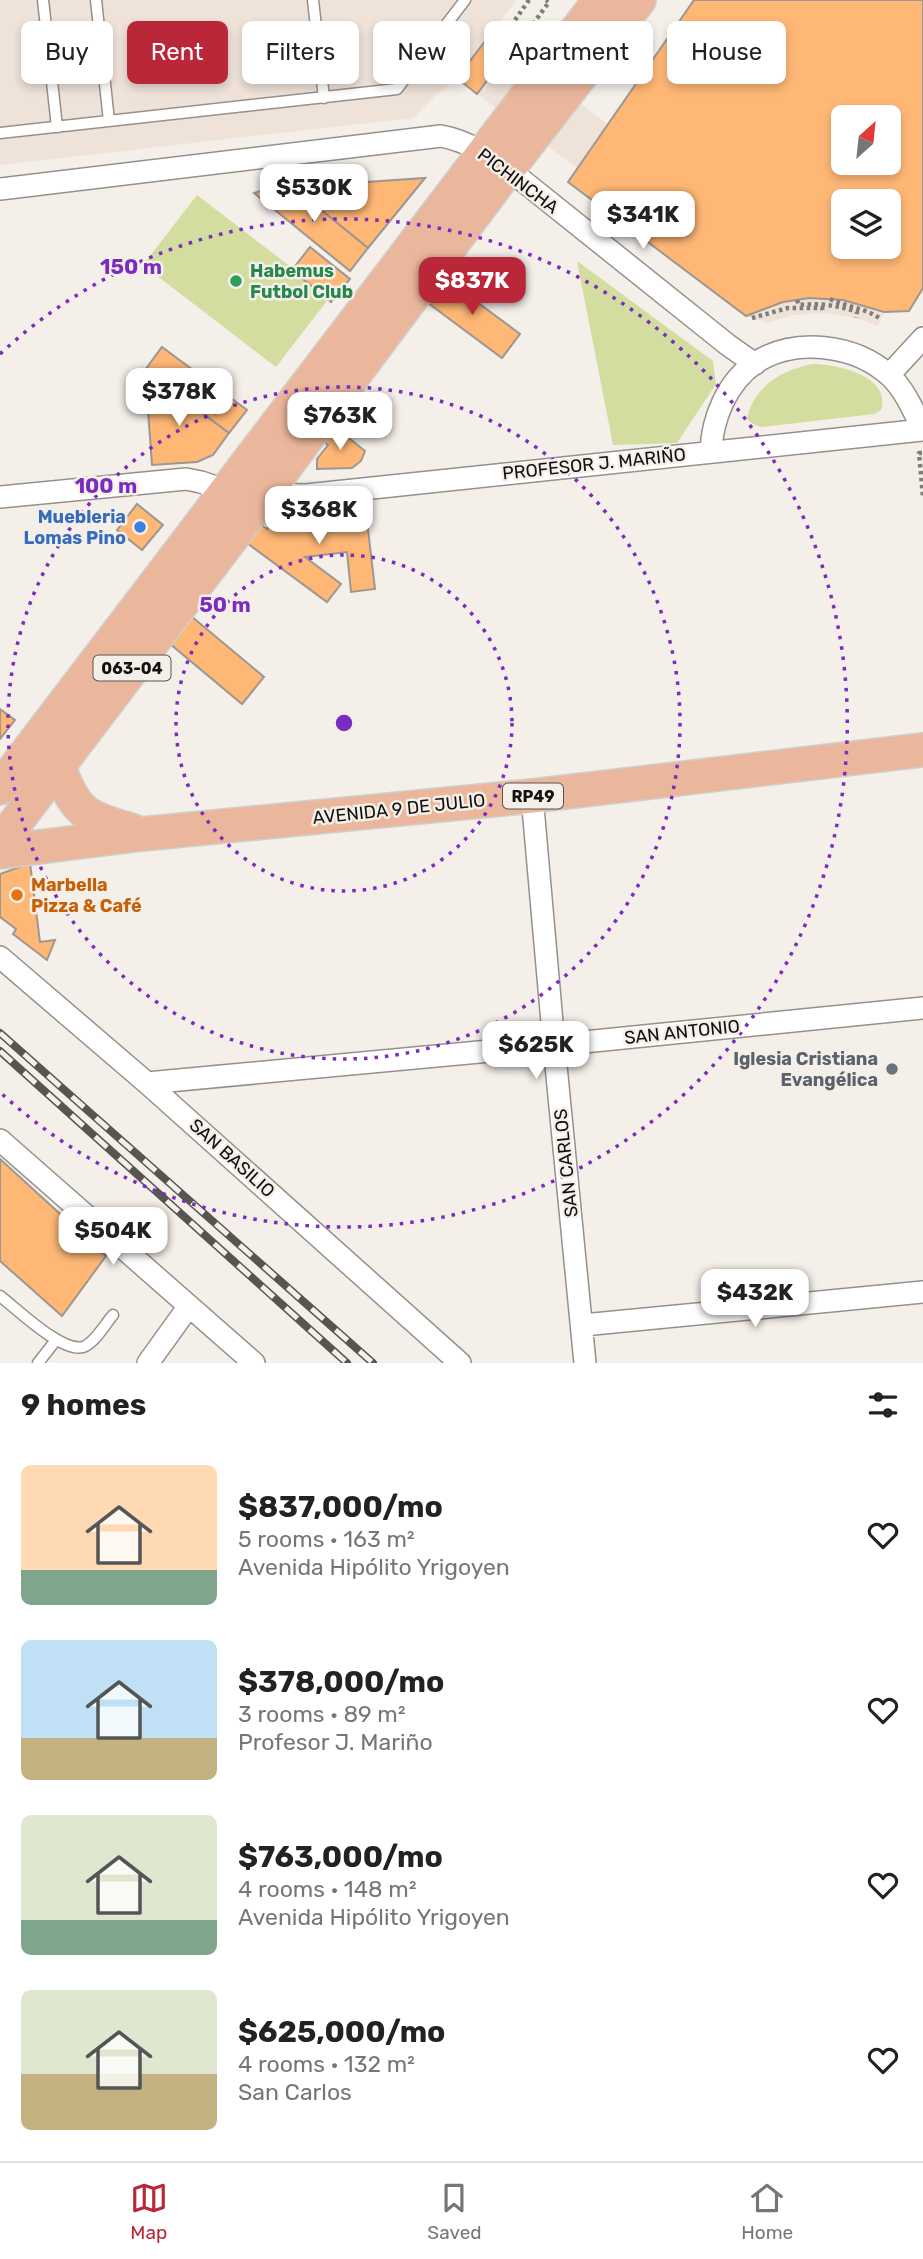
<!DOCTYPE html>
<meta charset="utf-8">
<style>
body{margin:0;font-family:Rubik,sans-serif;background:#f6f6f6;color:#222;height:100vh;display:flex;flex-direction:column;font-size:26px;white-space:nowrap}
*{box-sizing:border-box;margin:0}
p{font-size:23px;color:#767676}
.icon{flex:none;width:38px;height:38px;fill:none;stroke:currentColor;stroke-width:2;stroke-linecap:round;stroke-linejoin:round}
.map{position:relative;height:1363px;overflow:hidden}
.panel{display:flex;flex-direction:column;background:#fff;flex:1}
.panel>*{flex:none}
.banner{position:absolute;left:21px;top:21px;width:882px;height:63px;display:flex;gap:14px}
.needle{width:46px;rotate:27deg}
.controls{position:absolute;left:831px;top:105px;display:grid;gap:14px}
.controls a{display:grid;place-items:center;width:70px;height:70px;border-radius:10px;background:#fff;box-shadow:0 4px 10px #0003;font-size:35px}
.price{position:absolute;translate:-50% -60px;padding:0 16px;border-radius:14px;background:#fff;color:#222;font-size:23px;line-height:46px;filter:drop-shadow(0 2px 4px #0008)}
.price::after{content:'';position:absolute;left:50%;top:42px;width:21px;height:16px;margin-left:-10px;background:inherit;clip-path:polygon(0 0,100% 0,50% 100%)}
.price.active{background:#b92739;color:#fff}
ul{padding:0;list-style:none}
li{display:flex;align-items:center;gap:21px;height:175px;padding:0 21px}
li span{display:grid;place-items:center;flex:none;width:196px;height:140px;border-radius:10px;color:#555}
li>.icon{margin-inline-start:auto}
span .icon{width:84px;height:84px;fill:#fffc;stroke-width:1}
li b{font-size:30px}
h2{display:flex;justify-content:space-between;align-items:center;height:84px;padding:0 21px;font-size:30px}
.chip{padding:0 24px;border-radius:10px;background:#fff;box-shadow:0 4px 10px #0003;font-size:24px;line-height:63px}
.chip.active{background:#b92739;color:#fff}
.menu{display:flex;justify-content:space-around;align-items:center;height:98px;border-top:2px solid #e0e0e0;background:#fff;font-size:19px;color:#767676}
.menu a{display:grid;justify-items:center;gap:4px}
.menu .active{color:#b92739}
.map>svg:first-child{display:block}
.built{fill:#efe2d8;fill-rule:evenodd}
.green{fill:#d2dd9f}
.building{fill:#feb775;stroke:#9c9792;stroke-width:2;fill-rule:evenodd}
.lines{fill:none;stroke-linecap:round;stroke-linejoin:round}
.lane-casing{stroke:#96908b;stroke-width:13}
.street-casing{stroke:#96908b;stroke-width:24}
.primary-casing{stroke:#d0cfcf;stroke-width:36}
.path{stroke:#807c78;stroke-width:4.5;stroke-dasharray:3.5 3.5;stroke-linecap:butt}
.lane{stroke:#fff;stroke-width:10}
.street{stroke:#fff;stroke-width:21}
.primary{stroke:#ebb79c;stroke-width:33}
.rail-casing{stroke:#585551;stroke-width:8}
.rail{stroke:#f5efe9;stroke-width:5;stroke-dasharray:16;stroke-linecap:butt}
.ring{fill:none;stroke:#7b2cbf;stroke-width:3.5;stroke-dasharray:3.5 7}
.leisure-dot{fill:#2e9e5b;stroke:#f5efe9;stroke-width:2.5}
.shop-dot{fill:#3f7fe0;stroke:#f5efe9;stroke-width:2.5}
.food-dot{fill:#e8710a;stroke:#f5efe9;stroke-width:2.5}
.worship-dot{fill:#6b7280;stroke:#f5efe9;stroke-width:2.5}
.labels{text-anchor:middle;stroke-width:5;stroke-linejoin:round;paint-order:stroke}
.shield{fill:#f5efe9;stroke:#575450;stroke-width:2}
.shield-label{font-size:16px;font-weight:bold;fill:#13110f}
.street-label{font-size:18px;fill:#13110f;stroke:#f5efe9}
.leisure-label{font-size:18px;font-weight:bold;fill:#27864d;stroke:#f5efe9;text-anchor:start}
.shop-label{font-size:18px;font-weight:bold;fill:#366cbe;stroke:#f5efe9;text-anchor:end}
.food-label{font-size:18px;font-weight:bold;fill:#c56008;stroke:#f5efe9;text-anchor:start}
.worship-label{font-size:18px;font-weight:bold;fill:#5b616d;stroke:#f5efe9;text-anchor:end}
.centre{fill:#7b2cbf;stroke:#f5efe9;stroke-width:3.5}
.ring-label{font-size:21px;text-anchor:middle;font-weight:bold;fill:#7b2cbf;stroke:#f5efe9;stroke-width:5;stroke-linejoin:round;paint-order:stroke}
</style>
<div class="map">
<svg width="923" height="1363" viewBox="0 0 923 1363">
<rect width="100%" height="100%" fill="#f5efe9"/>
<path class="built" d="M0 0H516L489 36 609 125 712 0H923V288L909 311 884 312 878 326 856 318 823 313 793 315 767 323 746 316 568 182 577 168 457 79 436 95 413 118 0 165ZM844 117H889V163H844ZM844 201H889V247H844Z"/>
<path class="green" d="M197 195 330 297 276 367 143 265Z
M577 261 713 361 716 384 677 443 613 445Z
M812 364C837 364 892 376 881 410L874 414 761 427 753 424 747 419C754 386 782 370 812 364Z"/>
<path class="building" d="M694 0H923V288L909 311 884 312 843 300 809 298 783 302 746 316 568 182ZM844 117H889V163H844ZM844 201H889V247H844Z
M489 36 509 51 477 94 457 78Z
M425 178 368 248 293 187Z
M287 182 368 248 350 271 254 193Z
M310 247 350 279 331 302 292 270Z
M442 276 520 334 502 358 424 300Z
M162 347 247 410 229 433 145 370Z
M145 370 229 433 213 455 197 462 152 465Z
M334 426 365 451 361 461 352 468 317 469V459L328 445 323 441Z
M137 504 163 525 142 550 117 530Z
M365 504 375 589 351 592 347 552 305 557 341 584 327 602 247 543 261 525 267 529 278 515Z
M191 616 264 677 242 704 169 643Z
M0 709 15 720 0 739Z
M30 863 40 942 55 940 47 960 13 934 16 929 0 917V874Z
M0 1159 106 1256 62 1316 0 1261Z"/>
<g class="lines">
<defs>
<path id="lane" d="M43 0 57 127
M96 0 109 121
M313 0 324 98
M0 133 397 89 465 0
M0 1296C17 1309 62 1353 83 1347 95 1343 105 1324 113 1315
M38 1363 56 1340"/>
<path id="street" d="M0 189 441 136C467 141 487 154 508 169L728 345 755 364
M889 375 923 338
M711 451C712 419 727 382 755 363 795 337 855 344 890 376 905 390 914 412 923 430
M265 494 306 495 923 430
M0 497 186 479 201 482 226 491
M532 796 554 1045 585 1363
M0 957 147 1083 460 1363
M147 1083 554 1045 923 1008
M0 1140 254 1363
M583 1325 923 1292
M148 1363 189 1306"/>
<path id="primary" d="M58 765C76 815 85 816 133 831
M0 788 600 0
M0 843 265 494 508 169 639 0
M0 852 142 834 532 796 923 750"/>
</defs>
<use href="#lane" class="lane-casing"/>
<use href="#street" class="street-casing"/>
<use href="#primary" class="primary-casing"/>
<path class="path" d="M499 43 529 0
M510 73 502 67 549 2 546 0
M830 299C847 307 865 308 881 319
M797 300 799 305C819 303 838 305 857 312L856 318
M752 318 788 308H822L823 313
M922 453H919L923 497"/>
<use href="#lane" class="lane"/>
<use href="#street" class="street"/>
<use href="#primary" class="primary"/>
<defs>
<path id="rail" d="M0 1033 373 1363
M0 1051 347 1363"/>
</defs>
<use href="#rail" class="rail-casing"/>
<use href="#rail" class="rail"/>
</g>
<g class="ring">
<circle cx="344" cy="723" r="168"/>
<circle cx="344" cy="723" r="336"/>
<path d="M0 354A504 504 0 1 1 0 1092"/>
</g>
<circle class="leisure-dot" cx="236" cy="281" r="7"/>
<circle class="shop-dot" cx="140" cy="527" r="7"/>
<circle class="food-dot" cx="17" cy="895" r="7"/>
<circle class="worship-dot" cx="892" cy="1069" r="7"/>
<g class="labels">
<g class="shield">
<rect x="93.5" y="655.5" width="77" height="25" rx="5"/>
<rect x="503" y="783.5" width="60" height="25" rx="5"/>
</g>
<g class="shield-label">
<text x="132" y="674">063-04</text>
<text x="533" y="802">RP49</text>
</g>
<g class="street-label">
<text transform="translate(518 181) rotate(37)" y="6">PICHINCHA</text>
<text transform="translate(594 464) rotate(-6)" y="6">PROFESOR J. MARIÑO</text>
<text transform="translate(399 809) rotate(-6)" y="6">AVENIDA 9 DE JULIO</text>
<text transform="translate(682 1032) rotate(-6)" y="6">SAN ANTONIO</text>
<text transform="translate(232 1158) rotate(42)" y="6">SAN BASILIO</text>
<text transform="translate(566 1163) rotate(-96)" y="6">SAN CARLOS</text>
</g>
<g class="leisure-label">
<text x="250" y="277">Habemus<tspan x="250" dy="21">Futbol Club</tspan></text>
</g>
<g class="shop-label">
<text x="126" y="523">Muebleria<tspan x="126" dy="21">Lomas Pino</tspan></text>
</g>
<g class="food-label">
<text x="31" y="891">Marbella<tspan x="31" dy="21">Pizza &amp; Café</tspan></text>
</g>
<g class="worship-label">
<text x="878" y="1065">Iglesia Cristiana<tspan x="878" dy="21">Evangélica</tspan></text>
</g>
</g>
<circle cx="344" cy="723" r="10" class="centre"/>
<g class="ring-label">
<text x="131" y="274">150 m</text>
<text x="106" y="493">100 m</text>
<text x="225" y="612">50 m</text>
</g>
</svg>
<div class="controls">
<a><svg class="needle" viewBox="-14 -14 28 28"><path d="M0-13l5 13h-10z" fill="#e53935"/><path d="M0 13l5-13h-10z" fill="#767676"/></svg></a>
<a><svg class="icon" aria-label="layers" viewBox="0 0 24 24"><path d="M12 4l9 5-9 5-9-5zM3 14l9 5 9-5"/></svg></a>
</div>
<b class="price" style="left:314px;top:224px">$530K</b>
<b class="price" style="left:643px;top:251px">$341K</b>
<b class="price active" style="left:472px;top:317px">$837K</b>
<b class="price" style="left:179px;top:428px">$378K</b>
<b class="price" style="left:340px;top:452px">$763K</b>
<b class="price" style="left:319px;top:546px">$368K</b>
<b class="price" style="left:536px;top:1081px">$625K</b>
<b class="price" style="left:113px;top:1267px">$504K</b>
<b class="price" style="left:755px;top:1329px">$432K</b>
<div class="banner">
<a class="chip">Buy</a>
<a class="chip active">Rent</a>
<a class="chip">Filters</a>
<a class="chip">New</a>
<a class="chip">Apartment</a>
<a class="chip">House</a>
</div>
</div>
<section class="panel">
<h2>9 homes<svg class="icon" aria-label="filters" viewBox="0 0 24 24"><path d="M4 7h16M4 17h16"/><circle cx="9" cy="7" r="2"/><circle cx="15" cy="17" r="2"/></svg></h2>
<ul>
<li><span style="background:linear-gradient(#ffd9b3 75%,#7fa58c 0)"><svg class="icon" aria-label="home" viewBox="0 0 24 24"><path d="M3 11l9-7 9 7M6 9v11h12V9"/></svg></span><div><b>$837,000/mo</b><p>5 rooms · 163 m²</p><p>Avenida Hipólito Yrigoyen</p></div><svg class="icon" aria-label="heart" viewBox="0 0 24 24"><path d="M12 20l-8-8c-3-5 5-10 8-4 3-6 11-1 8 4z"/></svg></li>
<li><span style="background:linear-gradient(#bfe0f5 70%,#c2b280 0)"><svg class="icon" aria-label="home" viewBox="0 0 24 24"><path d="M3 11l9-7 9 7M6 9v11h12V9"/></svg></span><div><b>$378,000/mo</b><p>3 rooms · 89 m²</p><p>Profesor J. Mariño</p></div><svg class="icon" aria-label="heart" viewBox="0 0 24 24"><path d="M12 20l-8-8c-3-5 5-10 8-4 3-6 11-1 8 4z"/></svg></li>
<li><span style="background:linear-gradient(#dfe7d0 75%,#7fa58c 0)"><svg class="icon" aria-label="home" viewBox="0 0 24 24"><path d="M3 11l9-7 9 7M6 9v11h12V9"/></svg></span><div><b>$763,000/mo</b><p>4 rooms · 148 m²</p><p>Avenida Hipólito Yrigoyen</p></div><svg class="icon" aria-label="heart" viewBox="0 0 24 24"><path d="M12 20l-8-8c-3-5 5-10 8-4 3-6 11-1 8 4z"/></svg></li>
<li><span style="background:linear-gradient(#dfe7d0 60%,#c2b280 0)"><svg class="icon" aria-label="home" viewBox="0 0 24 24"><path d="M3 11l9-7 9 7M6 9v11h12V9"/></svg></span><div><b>$625,000/mo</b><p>4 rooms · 132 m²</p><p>San Carlos</p></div><svg class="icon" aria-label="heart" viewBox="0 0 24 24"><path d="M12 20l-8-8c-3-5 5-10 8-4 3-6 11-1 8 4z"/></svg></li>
</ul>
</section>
<nav class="menu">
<a class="active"><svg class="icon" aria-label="map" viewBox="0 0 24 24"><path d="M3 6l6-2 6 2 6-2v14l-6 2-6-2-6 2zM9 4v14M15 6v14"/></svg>Map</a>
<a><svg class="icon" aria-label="saved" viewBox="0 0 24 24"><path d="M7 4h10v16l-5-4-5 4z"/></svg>Saved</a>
<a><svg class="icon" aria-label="home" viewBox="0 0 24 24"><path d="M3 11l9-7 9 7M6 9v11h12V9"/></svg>Home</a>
</nav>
